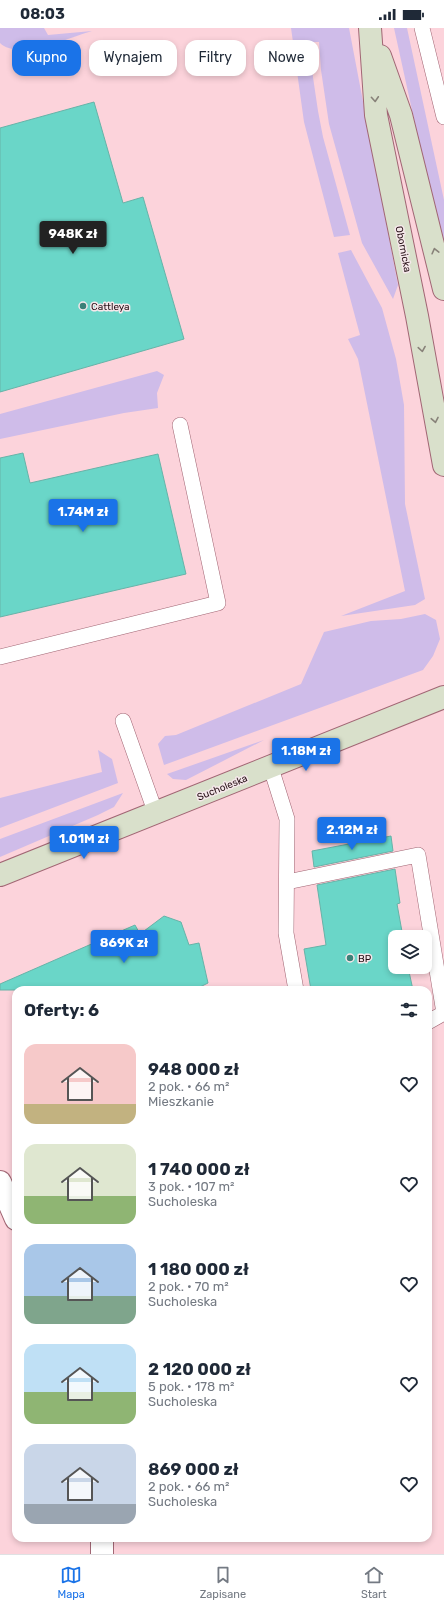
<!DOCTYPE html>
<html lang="pl">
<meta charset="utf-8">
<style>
body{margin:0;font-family:Rubik,sans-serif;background:#f2f2f3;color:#1f2937;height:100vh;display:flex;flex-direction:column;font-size:15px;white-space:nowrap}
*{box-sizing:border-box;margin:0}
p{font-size:13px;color:#747a83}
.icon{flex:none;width:22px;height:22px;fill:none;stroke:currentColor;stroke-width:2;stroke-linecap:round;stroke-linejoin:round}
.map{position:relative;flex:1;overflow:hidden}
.drawer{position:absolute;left:12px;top:958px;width:420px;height:556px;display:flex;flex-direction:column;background:#fff;border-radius:12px;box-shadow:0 2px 6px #0003}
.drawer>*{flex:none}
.guide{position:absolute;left:12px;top:12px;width:420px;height:36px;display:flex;gap:8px}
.controls{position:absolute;left:388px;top:902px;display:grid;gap:8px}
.controls a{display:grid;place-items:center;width:44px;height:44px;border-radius:8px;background:#fff;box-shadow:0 2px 6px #0003;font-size:20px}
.price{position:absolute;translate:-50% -34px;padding:0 9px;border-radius:4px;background:#1a73e8;color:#fff;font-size:13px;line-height:26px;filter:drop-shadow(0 1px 2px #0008)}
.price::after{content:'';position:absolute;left:50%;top:24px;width:12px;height:9px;margin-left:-6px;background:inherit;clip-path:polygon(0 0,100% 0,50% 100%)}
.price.current{background:#222;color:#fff}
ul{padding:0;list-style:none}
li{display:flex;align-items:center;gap:12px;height:100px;padding:0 12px}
li span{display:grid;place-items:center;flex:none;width:112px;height:80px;border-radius:12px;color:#555}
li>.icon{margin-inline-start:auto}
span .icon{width:48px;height:48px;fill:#fffc;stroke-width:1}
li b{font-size:17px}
h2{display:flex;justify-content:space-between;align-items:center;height:48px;padding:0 12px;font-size:17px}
.chip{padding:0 14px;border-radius:12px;background:#fff;box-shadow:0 2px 6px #0003;font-size:14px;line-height:36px}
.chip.current{background:#1a73e8;color:#fff}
.status{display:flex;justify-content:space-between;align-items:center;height:28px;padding:0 20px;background:#fff;direction:ltr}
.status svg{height:11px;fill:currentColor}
.menu{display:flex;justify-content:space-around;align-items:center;height:56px;border-top:1px solid #e0e1e3;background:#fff;font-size:11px;color:#747a83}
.menu a{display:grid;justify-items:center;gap:2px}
.menu .current{color:#1a73e8}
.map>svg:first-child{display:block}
.green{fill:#cfbce9}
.building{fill:#6ad6c8;stroke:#67b3a8}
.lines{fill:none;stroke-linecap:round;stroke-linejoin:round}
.lane-casing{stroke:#a16674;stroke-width:16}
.street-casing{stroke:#a16674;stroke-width:24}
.secondary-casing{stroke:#a16674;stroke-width:24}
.lane{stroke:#fff;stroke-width:15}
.street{stroke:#fff;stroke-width:22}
.secondary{stroke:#d9e0cb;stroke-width:22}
.oneway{stroke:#888279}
.poi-dot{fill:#3b8178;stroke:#f6e8eb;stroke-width:1.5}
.labels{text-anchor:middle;stroke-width:3;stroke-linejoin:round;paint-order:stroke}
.street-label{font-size:10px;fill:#240e14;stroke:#f6e8eb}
.poi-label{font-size:10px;fill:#240e14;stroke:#f6e8eb;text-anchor:start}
</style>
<div class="status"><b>08:03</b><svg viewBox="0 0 49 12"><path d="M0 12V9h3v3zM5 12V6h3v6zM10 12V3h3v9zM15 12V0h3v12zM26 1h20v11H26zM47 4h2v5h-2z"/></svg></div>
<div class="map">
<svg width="444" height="1526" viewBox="0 0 444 1526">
<rect width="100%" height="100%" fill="#fcd3db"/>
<path class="green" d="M0 0H44L48 7 92 3C71 9 18 33 0 15Z
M291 0H349L398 257 393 271 362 215 329 96 321 42 319 14H293Z
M394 0H407L444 172V228Z
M295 29H310L318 83 323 109 350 207 334 209 304 94Z
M351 222 382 280 396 331 404 377 405 476 425 571 415 577 341 588 405 563 358 331 348 311 360 307 338 225Z
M157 343 164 347 157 365 158 380 124 385 0 411V386Z
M425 586 436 592 440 611 433 628 423 642 164 737 158 716 165 708 176 707 301 656 324 604 371 593 401 591Z
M264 712 186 752 173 751 167 746Z
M98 722 112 731 118 755 0 800V770L102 744Z
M123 765 114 779 98 787 0 829V811Z"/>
<path class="building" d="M94 74 123 175 143 169 184 311 0 364V100Z
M23 425 30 455 158 426 186 546 0 589V430Z
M391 808 393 823 314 839 312 823Z
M395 841 400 875 397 876 403 909H395V939H408L413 962H311L304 921 326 917 317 857Z
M164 888 181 894 189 917 199 915 208 955 194 962H0V956L135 897 140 906Z"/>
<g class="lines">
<defs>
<path id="lane" d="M422 0 444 89
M0 629 218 575 180 397
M123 693 156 786
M271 740 287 791 286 905 296 962
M287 854 418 827 444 985
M428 994 444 985"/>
<path id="street" d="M0 1154 16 1191
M102 1510V1526"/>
<path id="secondary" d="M370 0 376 87 417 288 444 437
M380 28 401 87 444 261
M0 847 444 669"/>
</defs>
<use href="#lane" class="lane-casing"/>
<use href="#street" class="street-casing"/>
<use href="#secondary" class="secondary-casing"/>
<use href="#lane" class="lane"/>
<use href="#street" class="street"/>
<use href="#secondary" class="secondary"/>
</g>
<defs><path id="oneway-chevron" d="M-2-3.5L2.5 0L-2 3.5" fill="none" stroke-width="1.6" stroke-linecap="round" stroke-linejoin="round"/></defs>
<g class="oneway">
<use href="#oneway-chevron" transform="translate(375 71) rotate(86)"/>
<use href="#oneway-chevron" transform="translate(435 223) rotate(-104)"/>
<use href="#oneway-chevron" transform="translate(422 321) rotate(81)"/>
<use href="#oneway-chevron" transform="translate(435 392) rotate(79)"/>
</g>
<g class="poi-dot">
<circle cx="83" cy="278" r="4"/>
<circle cx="350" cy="930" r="4"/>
</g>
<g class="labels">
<g class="street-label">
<text transform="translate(404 221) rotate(79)" y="4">Obornicka</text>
<text transform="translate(222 759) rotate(-22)" y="4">Sucholeska</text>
</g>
<g class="poi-label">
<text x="91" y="282">Cattleya</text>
<text x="358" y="934">BP</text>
</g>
</g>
</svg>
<div class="controls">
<a><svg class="icon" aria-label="layers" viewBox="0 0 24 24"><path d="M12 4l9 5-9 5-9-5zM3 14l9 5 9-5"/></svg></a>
</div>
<b class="price current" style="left:73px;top:227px">948K zł</b>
<b class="price" style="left:83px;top:505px">1.74M zł</b>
<b class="price" style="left:306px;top:744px">1.18M zł</b>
<b class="price" style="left:352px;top:823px">2.12M zł</b>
<b class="price" style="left:84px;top:832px">1.01M zł</b>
<b class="price" style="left:124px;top:936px">869K zł</b>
<div class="guide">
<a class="chip current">Kupno</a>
<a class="chip">Wynajem</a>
<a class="chip">Filtry</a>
<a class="chip">Nowe</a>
</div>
<section class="drawer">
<h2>Oferty: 6<svg class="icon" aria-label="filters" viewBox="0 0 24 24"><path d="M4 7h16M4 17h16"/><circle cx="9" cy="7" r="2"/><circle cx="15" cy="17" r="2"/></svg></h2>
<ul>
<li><span style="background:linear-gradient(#f6c9c9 75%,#c2b280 0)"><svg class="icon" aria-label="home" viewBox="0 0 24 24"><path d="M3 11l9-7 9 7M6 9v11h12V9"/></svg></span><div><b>948 000 zł</b><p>2 pok. · 66 m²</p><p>Mieszkanie</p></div><svg class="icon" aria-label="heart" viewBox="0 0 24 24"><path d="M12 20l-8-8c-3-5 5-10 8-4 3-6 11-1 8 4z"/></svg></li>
<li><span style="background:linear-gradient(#dfe7d0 65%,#8fb573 0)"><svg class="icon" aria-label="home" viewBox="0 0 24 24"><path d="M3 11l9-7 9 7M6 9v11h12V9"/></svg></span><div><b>1 740 000 zł</b><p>3 pok. · 107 m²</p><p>Sucholeska</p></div><svg class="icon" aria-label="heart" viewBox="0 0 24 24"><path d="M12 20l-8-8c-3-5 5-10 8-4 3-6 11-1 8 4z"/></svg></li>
<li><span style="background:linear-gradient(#a9c7e8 65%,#7fa58c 0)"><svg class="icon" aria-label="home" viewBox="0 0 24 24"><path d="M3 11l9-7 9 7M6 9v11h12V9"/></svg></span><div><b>1 180 000 zł</b><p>2 pok. · 70 m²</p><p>Sucholeska</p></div><svg class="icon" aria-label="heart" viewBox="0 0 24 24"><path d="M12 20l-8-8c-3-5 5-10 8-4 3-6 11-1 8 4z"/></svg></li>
<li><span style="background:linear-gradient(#bfe0f5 60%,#8fb573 0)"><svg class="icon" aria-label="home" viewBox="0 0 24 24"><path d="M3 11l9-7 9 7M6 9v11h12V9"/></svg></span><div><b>2 120 000 zł</b><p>5 pok. · 178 m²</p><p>Sucholeska</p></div><svg class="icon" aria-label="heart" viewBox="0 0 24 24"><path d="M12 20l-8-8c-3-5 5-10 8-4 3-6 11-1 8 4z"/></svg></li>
<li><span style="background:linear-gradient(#c9d6e8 75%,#9aa5b1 0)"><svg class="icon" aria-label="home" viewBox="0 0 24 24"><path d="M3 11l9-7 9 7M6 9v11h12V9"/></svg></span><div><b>869 000 zł</b><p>2 pok. · 66 m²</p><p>Sucholeska</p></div><svg class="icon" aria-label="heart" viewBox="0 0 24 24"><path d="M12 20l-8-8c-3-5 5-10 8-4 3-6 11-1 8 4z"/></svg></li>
</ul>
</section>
</div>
<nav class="menu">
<a class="current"><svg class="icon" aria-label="map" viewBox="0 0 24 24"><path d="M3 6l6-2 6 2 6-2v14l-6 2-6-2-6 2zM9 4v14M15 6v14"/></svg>Mapa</a>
<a><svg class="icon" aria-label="saved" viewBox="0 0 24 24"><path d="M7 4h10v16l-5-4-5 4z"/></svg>Zapisane</a>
<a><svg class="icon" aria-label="home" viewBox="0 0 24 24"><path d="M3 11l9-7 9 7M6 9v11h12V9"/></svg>Start</a>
</nav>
